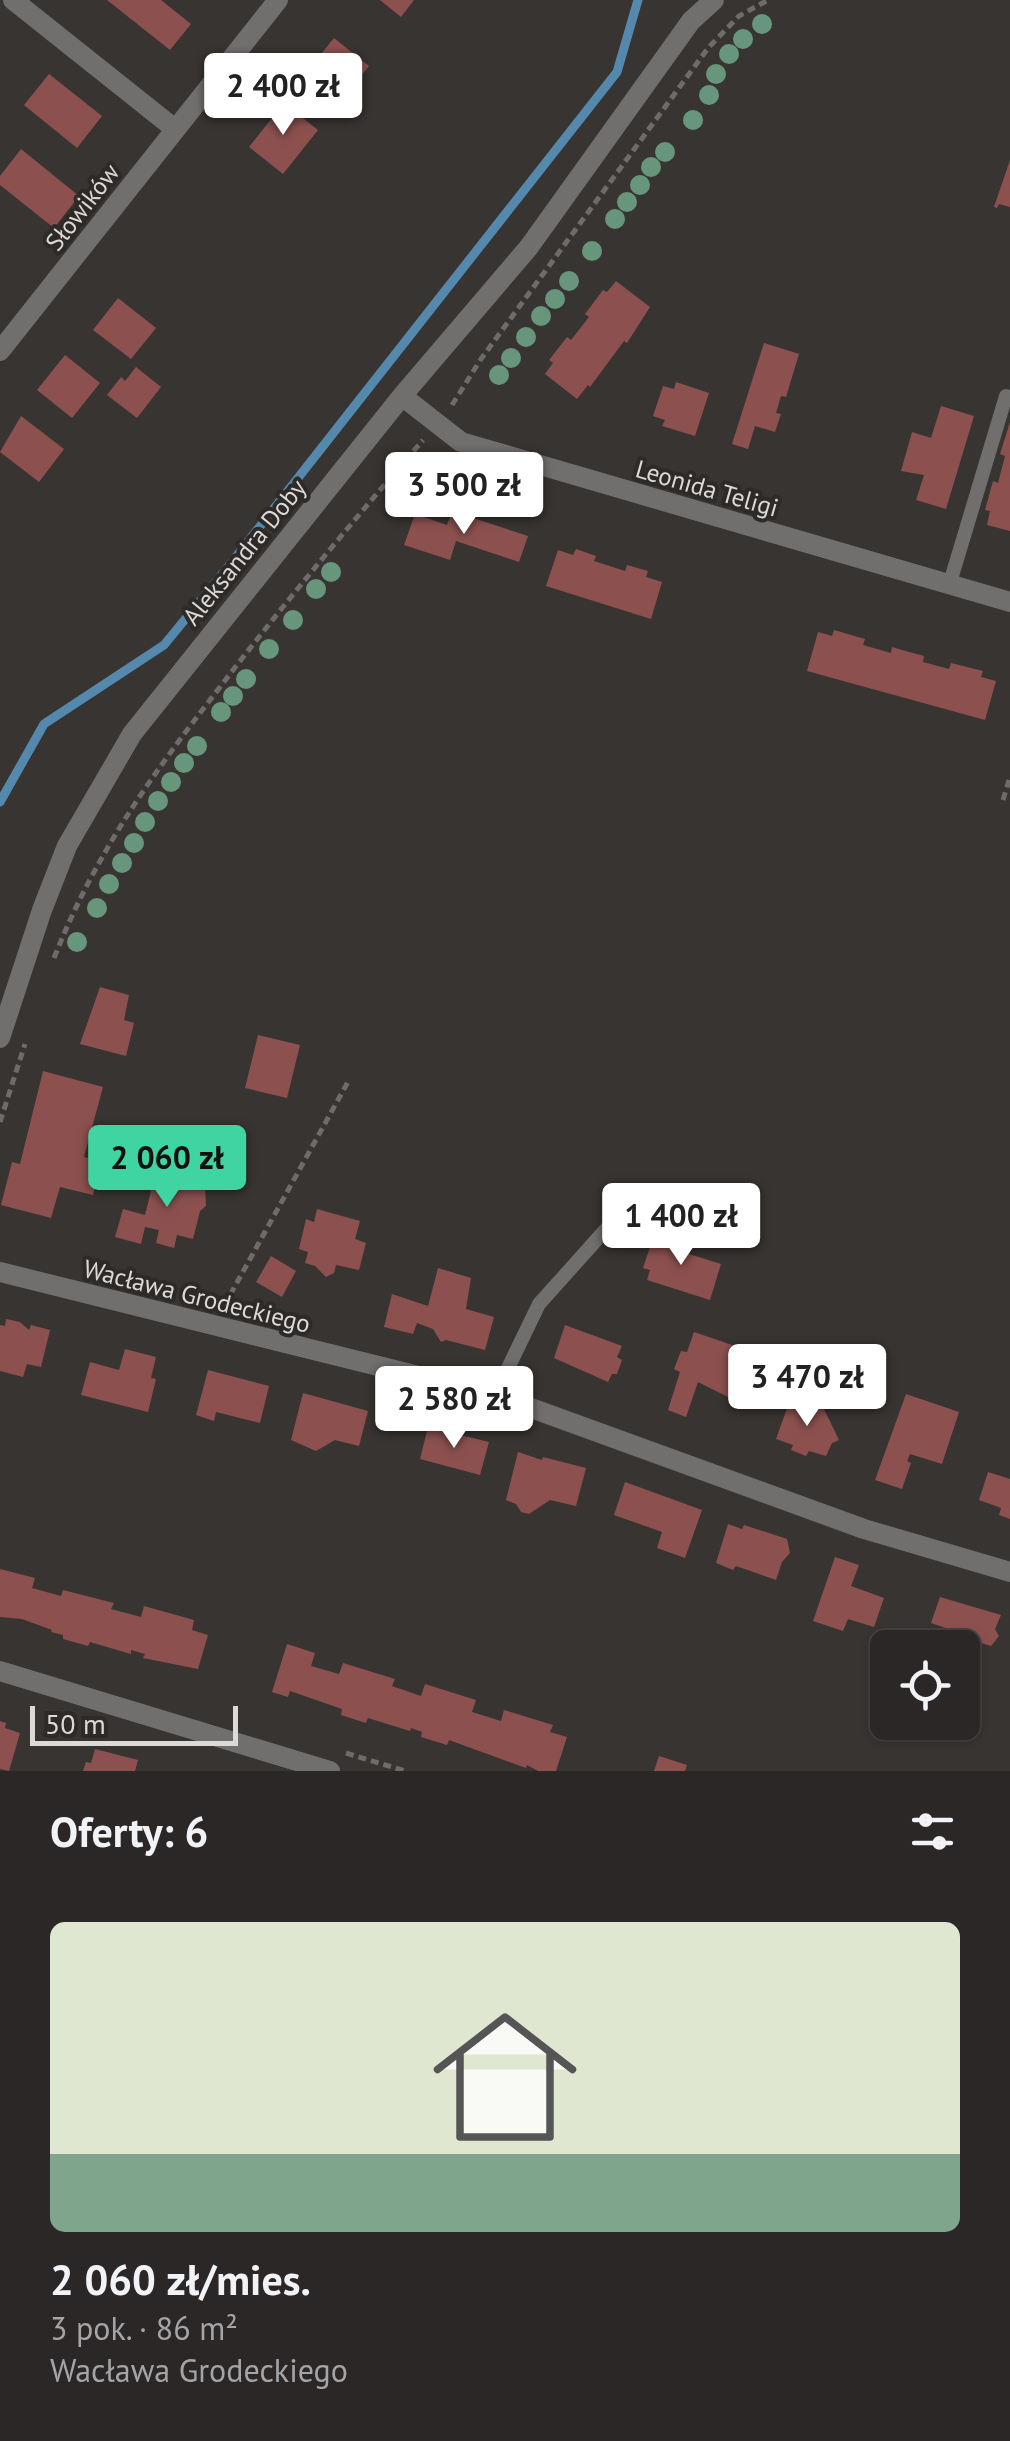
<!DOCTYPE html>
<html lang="pl">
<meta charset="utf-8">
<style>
body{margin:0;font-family:"PT Sans",sans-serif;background:#363332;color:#f1f3f6;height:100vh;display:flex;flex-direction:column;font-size:38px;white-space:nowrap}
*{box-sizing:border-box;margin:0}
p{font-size:32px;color:#a5a5a7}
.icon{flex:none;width:55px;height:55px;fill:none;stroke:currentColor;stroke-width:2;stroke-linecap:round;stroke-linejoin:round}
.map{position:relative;height:1771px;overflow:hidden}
.panel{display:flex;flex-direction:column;background:#2a2726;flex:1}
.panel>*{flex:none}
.buttons{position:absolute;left:870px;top:1630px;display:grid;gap:20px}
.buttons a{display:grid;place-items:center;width:110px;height:110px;border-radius:15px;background:#2a2726;box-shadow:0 2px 8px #0004,0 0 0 2px #464443;font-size:50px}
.scale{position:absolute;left:30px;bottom:25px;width:208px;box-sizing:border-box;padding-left:10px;border:5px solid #dcdad9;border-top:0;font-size:28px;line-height:35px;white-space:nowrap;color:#dcdad9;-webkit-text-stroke:8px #2e2a28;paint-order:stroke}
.price{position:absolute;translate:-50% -85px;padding:0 22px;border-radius:10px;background:#fff;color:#222;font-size:32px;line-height:65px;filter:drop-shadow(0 2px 5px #0008)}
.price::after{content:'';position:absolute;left:50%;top:60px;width:30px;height:22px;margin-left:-15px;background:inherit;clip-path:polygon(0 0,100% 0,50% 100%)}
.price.active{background:#3fd4a2;color:#111}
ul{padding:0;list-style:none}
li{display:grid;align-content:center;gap:20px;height:530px;padding:0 50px}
li span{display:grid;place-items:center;height:310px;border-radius:15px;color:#555}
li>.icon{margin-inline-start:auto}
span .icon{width:180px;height:180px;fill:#fffc;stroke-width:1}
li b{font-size:42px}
h2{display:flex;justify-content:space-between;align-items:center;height:120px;padding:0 50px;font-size:42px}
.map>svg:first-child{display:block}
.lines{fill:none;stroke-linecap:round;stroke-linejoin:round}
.stream{stroke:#5489ad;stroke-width:9}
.building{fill:#8c514f}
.path{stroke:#6e6b69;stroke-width:5;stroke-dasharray:8 5;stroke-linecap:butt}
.lane{stroke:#716f6e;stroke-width:14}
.street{stroke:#716f6e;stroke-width:20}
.tree{fill:#67967c}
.labels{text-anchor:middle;stroke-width:8;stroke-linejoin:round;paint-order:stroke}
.street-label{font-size:25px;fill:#dcdad9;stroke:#2e2a28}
</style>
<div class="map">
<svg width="1010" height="1771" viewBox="0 0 1010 1771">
<rect width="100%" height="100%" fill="#383432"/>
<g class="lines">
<path class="stream" d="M0 802 44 724 164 645 228 567 617 72 638 0"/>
</g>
<path class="building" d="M107 0H161L191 24 170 50Z
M380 0H414L401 17Z
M334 38 369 66 340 102 305 74Z
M49 74 102 116 77 148 24 105Z
M284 103 318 130 283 174 249 147Z
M21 149 79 196 54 228 0 185V176Z
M1010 160V207L999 204 997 208 994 207Z
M616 281 650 307 627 343 624 341 590 387 588 385 577 399 545 374 553 363 549 360 567 337 571 340 589 317 585 314 603 290 607 292Z
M118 298 156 328 131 359 93 330Z
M764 343 799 354 786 397 781 396 776 413 781 414 775 432 755 426 748 449 732 444Z
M65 355 100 383 72 418 37 390Z
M136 367 161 387 137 418 107 395 121 377 125 381Z
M676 382 709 393 695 436 662 426 665 420 653 416 663 386 674 389Z
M941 406 974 416 946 509 916 500 924 475 901 471 912 432 931 438Z
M21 416 64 449 39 482 0 452Z
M1010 422V531L987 525 990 511 985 510 993 481 998 483 1005 456 1000 454Z
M452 511 528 536 519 562 456 541 450 560 404 545 415 514 447 525Z
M576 549 596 556 594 561 625 571 627 565 648 571 646 577 662 582 651 619 546 586 558 550 573 555Z
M834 630 865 639 863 645 891 653 892 647 909 652 924 656 923 662 949 669 951 663 983 671 981 677 996 681 985 720 807 671 818 632 832 636Z
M100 987 129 995 124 1020 134 1023 126 1056 80 1044Z
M258 1035 300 1045 287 1098 245 1088Z
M43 1071 103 1087 84 1157 101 1161 93 1195 60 1187 51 1218 1 1205 12 1162 20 1164Z
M189 1169 206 1173 202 1185 205 1187 206 1206 200 1211 193 1239 177 1235 174 1248 156 1243 159 1230 145 1227 141 1244 115 1237 123 1209 145 1215 151 1191 146 1188V1183L154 1181 155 1173 186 1181Z
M317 1209 360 1221 355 1239 366 1243 359 1270 336 1265 334 1273 326 1277 315 1266 305 1263 308 1252 299 1249 306 1219 314 1222Z
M654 1235 691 1247 689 1254 721 1264 710 1300 647 1280 650 1270 643 1268Z
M271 1256 296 1271 282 1297 256 1282Z
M438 1268 471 1278 466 1309 494 1317 485 1350 446 1340 441 1342 433 1329 417 1323 413 1334 384 1327 392 1294 428 1306Z
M6 1319 20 1322 29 1330 31 1325 50 1330 41 1367 27 1364 23 1377 0 1371V1325L5 1326Z
M565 1325 622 1346 617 1357 622 1360 617 1374H612L608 1382 554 1358Z
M694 1332 744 1349 737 1370 746 1374 739 1392 730 1389 728 1397 698 1382 686 1417 668 1410 680 1372 674 1369 681 1351 687 1352Z
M125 1349 156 1357 151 1378 156 1379 148 1412 81 1395 90 1362 119 1370Z
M208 1370 269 1386 260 1423 216 1412 214 1421 196 1415Z
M303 1393 368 1411 359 1446 335 1440 316 1451 291 1440Z
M906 1394 959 1412 942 1464 910 1454 907 1461 911 1463 902 1489 875 1480Z
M819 1399 839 1440 832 1443 826 1456 809 1451 806 1456 791 1450 793 1445 776 1439 790 1400 805 1405Z
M428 1427 489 1442 480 1475 420 1459Z
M518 1452 542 1460 543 1457 586 1468 576 1506 550 1500 529 1514 521 1512 516 1504 506 1500Z
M988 1472 1010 1479V1519L999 1515 1001 1508 979 1500Z
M625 1482 702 1510 685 1558 657 1548 662 1532 614 1515Z
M728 1524 742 1529 744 1525 787 1539 790 1553 782 1562 776 1580 736 1566 733 1570 716 1563Z
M835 1557 859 1565 851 1586 884 1598 874 1627 848 1619 843 1631 813 1621Z
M0 1569 35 1578 32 1588 61 1596 63 1590 114 1603 111 1609 141 1617 144 1606 194 1620 192 1630 208 1635 198 1669 143 1658 145 1654 131 1650V1654L90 1642 88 1646 63 1639V1635L51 1632 52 1630 22 1619 0 1617Z
M940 1597 1001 1615 995 1629 999 1636 991 1646 981 1643 977 1653 951 1644 957 1632 931 1623Z
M287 1644 315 1653 311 1666 339 1674 343 1663 395 1679 392 1686 421 1696 425 1684 476 1700 472 1712 501 1721 504 1710 553 1725 550 1732 567 1737 556 1771H538L527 1765 526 1768 449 1740 447 1745 421 1737 422 1732 411 1728 410 1731 368 1718 366 1723 341 1715 342 1709 290 1691 288 1697 272 1692Z
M0 1721 6 1723 5 1728 20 1733 9 1771 0 1769Z
M95 1749 138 1760 135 1771H83L86 1762 91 1763Z
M659 1756 687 1765 685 1771H654Z"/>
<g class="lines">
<path class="path" d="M452 405 481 359 708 48 739 16 768 0
M1003 800 1010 777
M54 958C96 852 151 776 220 687 285 602 353 521 423 440
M0 1122 25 1044
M224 1306 349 1080
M346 1753 405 1771"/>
<path class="lane" d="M949 586 1006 396 1010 397
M495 1395 539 1304 608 1227"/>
<path class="street" d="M13 0 175 129
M0 351 278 0
M402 396 461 442 1010 602
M0 1038 42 910 67 846 132 734 402 396 529 247 691 21 714 0
M0 1272 495 1395 864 1529 1010 1572
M0 1671 330 1771"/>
</g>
<g class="tree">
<circle cx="762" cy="24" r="10"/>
<circle cx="743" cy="39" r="10"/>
<circle cx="729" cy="54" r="10"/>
<circle cx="716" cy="74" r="10"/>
<circle cx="709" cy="95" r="10"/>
<circle cx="693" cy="120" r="10"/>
<circle cx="665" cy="152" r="10"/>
<circle cx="651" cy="167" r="10"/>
<circle cx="640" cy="185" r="10"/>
<circle cx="627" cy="202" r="10"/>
<circle cx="615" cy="219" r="10"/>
<circle cx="592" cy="251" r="10"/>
<circle cx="569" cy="281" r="10"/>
<circle cx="555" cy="299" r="10"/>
<circle cx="541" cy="316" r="10"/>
<circle cx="526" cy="337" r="10"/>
<circle cx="511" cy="358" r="10"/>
<circle cx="499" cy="375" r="10"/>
<circle cx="331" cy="572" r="10"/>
<circle cx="316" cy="589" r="10"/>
<circle cx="293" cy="620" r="10"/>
<circle cx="269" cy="649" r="10"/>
<circle cx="246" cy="679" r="10"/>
<circle cx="233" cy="696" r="10"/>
<circle cx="221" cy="712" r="10"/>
<circle cx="197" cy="746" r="10"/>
<circle cx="184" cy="763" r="10"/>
<circle cx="171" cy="782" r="10"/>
<circle cx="158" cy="801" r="10"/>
<circle cx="145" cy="822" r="10"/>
<circle cx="134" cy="843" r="10"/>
<circle cx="122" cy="863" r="10"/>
<circle cx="109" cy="884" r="10"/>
<circle cx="97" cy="908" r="10"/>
<circle cx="77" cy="942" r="10"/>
</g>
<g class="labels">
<g class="street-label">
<text transform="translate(82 207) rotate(-52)" y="9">Słowików</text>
<text transform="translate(707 488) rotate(16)" y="9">Leonida Teligi</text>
<text transform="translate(244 552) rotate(-51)" y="9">Aleksandra Doby</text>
<text transform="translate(197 1296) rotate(14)" y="9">Wacława Grodeckiego</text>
</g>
</g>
</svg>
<div class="buttons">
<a><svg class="icon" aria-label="locate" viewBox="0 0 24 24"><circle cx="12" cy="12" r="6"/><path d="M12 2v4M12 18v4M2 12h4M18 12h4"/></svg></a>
</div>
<div class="scale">50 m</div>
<b class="price" style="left:283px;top:138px">2 400 zł</b>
<b class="price" style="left:464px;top:537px">3 500 zł</b>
<b class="price active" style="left:167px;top:1210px">2 060 zł</b>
<b class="price" style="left:681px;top:1268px">1 400 zł</b>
<b class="price" style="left:807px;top:1429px">3 470 zł</b>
<b class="price" style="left:454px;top:1451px">2 580 zł</b>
</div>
<section class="panel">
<h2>Oferty: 6<svg class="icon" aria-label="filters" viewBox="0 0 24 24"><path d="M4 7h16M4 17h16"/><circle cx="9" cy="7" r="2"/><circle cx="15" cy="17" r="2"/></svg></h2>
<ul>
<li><span style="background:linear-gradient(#dfe7d0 75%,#7fa58c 0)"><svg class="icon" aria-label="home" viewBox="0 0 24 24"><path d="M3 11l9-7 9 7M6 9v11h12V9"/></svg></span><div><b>2 060 zł/mies.</b><p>3 pok. · 86 m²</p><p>Wacława Grodeckiego</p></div></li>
</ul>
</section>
